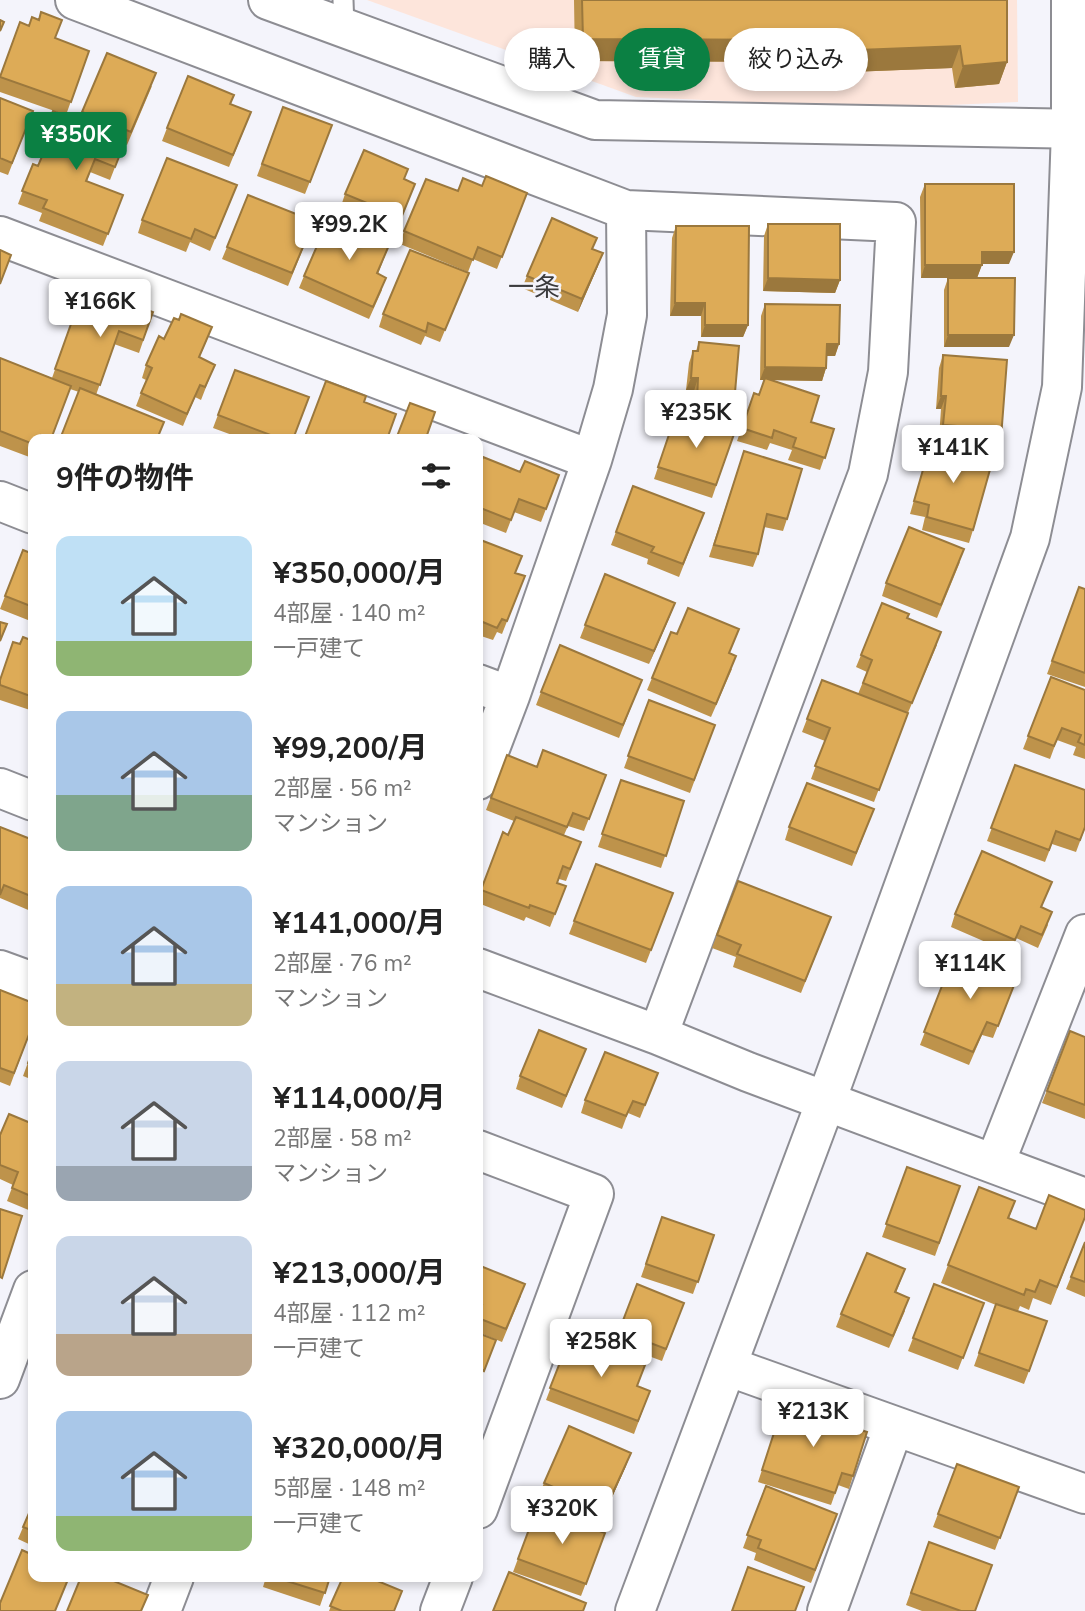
<!DOCTYPE html>
<html lang="ja">
<meta charset="utf-8">
<style>
body{margin:0;font-family:"Nunito Sans","Noto Sans JP",sans-serif;background:#f2f2f2;color:#222;height:100vh;display:flex;flex-direction:column;font-size:26px;white-space:nowrap}
*{box-sizing:border-box;margin:0}
p{font-size:23px;color:#767676}
.icon{flex:none;width:38px;height:38px;fill:none;stroke:currentColor;stroke-width:2;stroke-linecap:round;stroke-linejoin:round}
.map{position:relative;flex:1;overflow:hidden}
.panel{position:absolute;left:28px;top:434px;width:455px;height:1148px;display:flex;flex-direction:column;background:#fff;border-radius:14px;box-shadow:0 4px 10px #0003}
.panel>*{flex:none}
.guide{position:absolute;left:504px;top:28px;width:476px;height:63px;display:flex;gap:14px}
.price{position:absolute;translate:-50% -60px;padding:0 16px;border-radius:7px;background:#fff;color:#222;font-size:23px;line-height:46px;filter:drop-shadow(0 2px 4px #0008)}
.price::after{content:'';position:absolute;left:50%;top:42px;width:21px;height:16px;margin-left:-10px;background:inherit;clip-path:polygon(0 0,100% 0,50% 100%)}
.price.current{background:#0b8043;color:#fff}
ul{padding:0;list-style:none}
li{display:flex;align-items:center;gap:21px;height:175px;padding:0 28px}
li span{display:grid;place-items:center;flex:none;width:196px;height:140px;border-radius:14px;color:#555}
li>.icon{margin-inline-start:auto}
span .icon{width:84px;height:84px;fill:#fffc;stroke-width:1}
li b{font-size:30px}
h2{display:flex;justify-content:space-between;align-items:center;height:84px;padding:0 28px;font-size:30px}
.chip{padding:0 24px;border-radius:32px;background:#fff;box-shadow:0 4px 10px #0003;font-size:24px;line-height:63px}
.chip.current{background:#0b8043;color:#fff}
.map>svg:first-child{display:block}
.commercial{fill:#fde5db}
.lines{fill:none;stroke-linecap:round;stroke-linejoin:round}
.service-casing{stroke:#8d8d93;stroke-width:23}
.minor-casing{stroke:#8d8d93;stroke-width:42}
.tertiary-casing{stroke:#8d8d93;stroke-width:42}
.service{stroke:#fff;stroke-width:19}
.minor{stroke:#fff;stroke-width:38}
.tertiary{stroke:#fff;stroke-width:38}
.wall{fill:#be934b}
.shaded-wall{fill:#9b783d}
.building{fill:#ddab57;stroke:#9b783d;stroke-width:2}
.labels{text-anchor:middle;stroke-width:5;stroke-linejoin:round;paint-order:stroke}
.neighbourhood-label{font-size:26px;fill:#3b3b3d;stroke:#f4f4fb}
</style>
<div class="map">
<svg width="1085" height="1611" viewBox="0 0 1085 1611">
<rect width="100%" height="100%" fill="#f4f4fb"/>
<path class="commercial" d="M367 0H1017L1018 102 882 108 636 97Z"/>
<g class="lines">
<defs>
<path id="service" d="M343 0 344 28"/>
<path id="minor" d="M75 0 626 210 896 222 888 372 868 474 658 1035
M268 0 595 120 1085 129
M0 236 592 460
M0 501 33 514
M478 684 510 696
M478 780 510 696 592 460 613 389 627 315 626 210
M0 788 33 801
M478 968 658 1035 748 1072 1085 1198
M0 970 33 982
M478 1150 594 1194 478 1509
M995 1163 1085 934
M727 1366 1085 1494
M0 1379 33 1290
M161 1611 174 1577
M440 1611 453 1577
M827 1611 894 1426"/>
<path id="tertiary" d="M635 1611 826 1101 1030 538 1062 387 1071 130V0"/>
</defs>
<use href="#service" class="service-casing"/>
<use href="#minor" class="minor-casing"/>
<use href="#tertiary" class="tertiary-casing"/>
<use href="#service" class="service"/>
<use href="#minor" class="minor"/>
<use href="#tertiary" class="tertiary"/>
</g>
<path class="wall" d="M574 0H1007V62L999 84 955 88 952 68 824 73 822 62 575 61Z
M55 38 89 51 66 115 0 92V78Z
M152 86 127 145 124 144 110 180 90 172 87 181 123 195 103 246 39 221 42 213 18 204 33 164 38 166 43 153 37 151 53 111 79 121 82 112Z
M0 98 33 111 8 175 0 172Z
M230 104 246 125 229 167 162 141 167 128Z
M283 107 332 125 305 194 257 176Z
M405 180 415 184 392 240 358 226 362 216 341 206 345 194Z
M925 184 1009 264H982L977 278 1009 347H944V290L948 278H921L920 197Z
M482 186 527 193 497 269 473 259 468 272 400 244 404 231 458 191Z
M232 198 210 251 190 242 186 252 138 233 142 220Z
M768 224 840 280 835 293 763 291 764 236Z
M676 226 748 325 743 337H701V316H670L672 238Z
M309 234 288 286 222 259 227 247Z
M390 243 378 274 382 290 369 319 299 288 304 276Z
M593 249 598 266 578 312 522 288 527 276Z
M469 273 440 342 425 336 421 345 379 327 383 314Z
M765 304 839 344 835 356H827L826 368 822 381 771 380 811 422 834 429 820 470 788 460 792 450 770 443 767 450 737 441 754 393 759 395 764 380H760L761 316Z
M76 310 103 320 153 312 139 353 114 344 96 395 79 392 70 389 51 439H33L32 458 0 446V358L52 378Z
M164 339 207 340 199 358 210 377 201 400 195 397 183 426 136 406 146 380 142 378 146 365Z
M699 342 734 404 729 416 692 413 694 391 686 390 689 363 693 351H696Z
M943 355 997 450 951 447V439L939 438 941 409H936L939 368Z
M235 370 293 439H243L213 428Z
M676 414 734 434 712 498 654 479Z
M931 442 973 530 969 543 922 530 925 517 910 514Z
M744 451 787 519 783 531 764 527 758 554 753 567 709 557Z
M478 472 559 475 541 522 514 512 506 533 478 522Z
M633 486 704 513 679 577 647 564 648 559 611 545Z
M478 539 516 573 525 576 502 634 497 632 493 640 478 635Z
M33 554V622L0 609 5 596Z
M960 562 937 618 882 596 886 583Z
M605 574 670 616 649 664 580 638Z
M1079 587 1085 589V687L1047 674Z
M907 618 937 645 907 715 874 802 811 779 825 741 802 732 822 680 858 694 867 672 856 667 861 655Z
M33 641V711L0 700V680L20 644Z
M732 669 711 717 647 690 652 678Z
M1051 677 1085 690V759L1073 755 1076 747 1057 740 1050 759 1023 749Z
M541 692H637L619 738 536 705Z
M649 700 715 725 690 793 624 768Z
M507 755 537 767 606 775 584 831 568 826 564 835 581 842 566 881 559 879 557 883 566 886 550 927 526 917 524 921 478 903V899L481 890 514 821 486 810Z
M1015 765 1085 828 1076 852 1052 844 1045 862 987 841Z
M621 780 684 801 661 868 598 847Z
M874 809 852 866 785 840 789 827Z
M0 827 33 840V912L0 898Z
M596 864 673 893 646 963 569 934Z
M738 881 831 917 801 993 733 967 736 957 712 948Z
M1052 882 1041 907 1048 925 1038 948 1016 938 1011 953 951 927 955 914Z
M956 950 1018 975 993 1038 982 1035 969 1065 920 1045Z
M0 990 33 1024 10 1086 0 1082Z
M1070 1031 1085 1037V1119L1042 1103Z
M33 1049V1080L23 1076Z
M586 1049 562 1108 516 1089 520 1076Z
M658 1073 640 1118 628 1113 622 1129 581 1113 585 1100Z
M33 1124V1206L31 1211 7 1201 13 1185 0 1179V1135Z
M907 1167 960 1186 935 1256 882 1237Z
M1015 1201 1009 1218 1036 1229 1085 1217 1051 1305 1033 1298 1029 1310 1020 1306 1018 1311 1029 1371 1024 1384 974 1366 996 1305 941 1283 948 1265Z
M662 1217 714 1235 693 1294 641 1277Z
M1085 1242V1297L1066 1289Z
M478 1265 521 1296 502 1342 478 1332Z
M905 1269 896 1293 905 1311 889 1348 836 1327 841 1314Z
M934 1284 984 1303 958 1370 908 1351Z
M684 1303 662 1361 614 1343 619 1331Z
M478 1333 496 1340 479 1383 478 1382Z
M570 1337 637 1386 650 1391 634 1434 546 1400Z
M779 1418 853 1476 849 1489 838 1485 831 1505 758 1482Z
M957 1464 1019 1487 995 1550 933 1527Z
M626 1466 605 1513 573 1500 570 1508 539 1495 544 1483Z
M766 1486 837 1514 811 1583 754 1560 756 1553 743 1548Z
M33 1504V1546L18 1539Z
M537 1508 605 1533 581 1596 513 1572Z
M929 1542 975 1611H922L906 1605Z
M266 1577H330L320 1606 263 1587Z
M343 1577 402 1591 394 1611H329Z"/>
<path class="shaded-wall" d="M583 39 831 40 822 62 575 61Z
M960 46 952 68 824 73 832 51Z
M1007 62 999 84 955 88 963 66Z
M982 252H1014L1009 264H977Z
M603 253 598 266 578 312 582 299Z
M925 265H982L977 278H921Z
M768 278 840 280 835 293 763 291Z
M675 303H705L701 316H670Z
M705 325H748L743 337H701Z
M948 335H1014L1009 347H944Z
M827 344H839L835 356H822Z
M765 367 826 368 822 381 760 380Z
M691 378H698L694 391 686 390Z
M941 396H946L941 409H936Z
M697 400 734 404 729 416 692 413Z
M943 425 956 426 951 439 939 438Z
M955 434 1001 438 997 450 951 447Z
M675 603 670 616 649 664 654 651Z
M631 1453 626 1466 605 1513 609 1501Z"/>
<path class="building" d="M582 0H1007V62L963 66 960 46 832 51 831 40 583 39Z
M41 12 62 20 55 38 89 51 71 102 0 77 20 22 29 26 32 17 39 20Z
M0 20 4 22 0 31Z
M107 53 156 73 131 132 82 112Z
M188 76 234 95 230 104 251 112 233 155 167 128Z
M0 98 33 111 12 163 0 158Z
M283 107 332 125 310 182 262 164Z
M53 111 126 139 115 167 95 159 86 181 123 195 108 234 43 208 47 200 22 191 33 164 38 166 49 140 42 138Z
M364 150 408 169 404 179 415 184 397 228 362 213 367 203 345 194Z
M167 158 237 185 215 238 195 229 191 239 142 220Z
M486 176 527 193 502 257 478 247 473 260 404 231 426 179 458 191 463 178 482 186Z
M925 184H1014V252H982V265H925Z
M248 195 314 221 292 273 227 247Z
M330 216 390 243 377 273 386 278 373 307 304 276Z
M552 218 597 238 592 249 603 253 582 299 527 276Z
M768 224H840V280L768 278Z
M676 226H749L748 325H705V303H675Z
M0 250 11 255 0 284Z
M410 250 469 273 445 330 428 323 426 332 383 314Z
M948 278H1015L1014 335H948Z
M111 297 153 312 143 340 119 331 100 385 55 369 76 310 103 320Z
M765 304 840 305 839 344H827L826 368 765 367Z
M181 314 212 327 199 357 215 365 205 387 200 385 187 414 141 393 152 368 146 365 159 336 164 339 174 318 179 320Z
M699 342 739 346 734 404 697 400 698 378H691L693 351H698Z
M943 355 1007 360 1001 438 955 434 956 426 943 425 946 396H941Z
M0 358 71 386 51 439 41 435 39 439H33V444L0 431Z
M235 370 309 397 293 439H281L218 415Z
M765 378 819 396 811 422 834 429 825 458 793 447 796 438 774 430 772 438 742 428 754 393 759 395Z
M326 381 366 396 364 402 396 414 387 439H304Z
M80 388 164 422 157 439H60Z
M410 403 435 412 426 438 428 439H396Z
M676 414 734 434 716 485 658 467Z
M931 442 993 459 973 530 927 517 929 505 914 501Z
M744 451 802 469 787 519 767 514 758 554 714 545Z
M483 457 520 472 525 461 559 475 546 509 519 499 511 520 478 507V472Z
M633 486 704 513 683 564 651 552 654 547 616 532Z
M909 527 964 549 941 605 886 583Z
M478 539 522 556 515 573 525 576 507 621 502 619 497 628 478 620Z
M23 550 33 554V607L5 596Z
M605 574 675 603 654 651 585 625Z
M1079 587 1085 589V673L1052 661Z
M882 603 909 614 907 618 941 632 912 703 863 683 872 660 861 655Z
M688 608 739 629 729 653 736 656 716 704 652 678 671 632 677 634Z
M0 622 7 624 0 641Z
M23 637 33 641V697L0 685V680L13 642 20 644Z
M560 645 642 680 623 725 541 692Z
M1051 677 1085 690V745L1078 742 1081 735 1062 728 1054 746 1028 736Z
M822 680 908 713 879 790 815 766 830 728 807 719Z
M649 700 715 725 694 780 628 756Z
M543 750 606 775 589 819 573 813 567 827 491 798 507 755 537 767Z
M1015 765 1085 790V827L1080 840 1056 831 1049 850 991 828Z
M621 780 684 801 666 856 602 834Z
M807 783 874 809 856 853 789 827Z
M516 817 581 842 570 869 563 866 557 883 566 886 555 914 530 905 529 908 481 890 503 832 508 835Z
M0 827 33 840V897L4 885 0 895Z
M982 851 1052 882 1041 907 1052 912 1042 935 1021 926 1015 940 955 914Z
M596 864 673 893 651 950 574 921Z
M738 881 831 917 805 981 737 954 741 945 717 935Z
M956 950 1018 975 998 1026 987 1022 973 1052 924 1032Z
M0 990 33 1003V1024L14 1073 0 1068Z
M539 1030 586 1049 566 1096 520 1076Z
M1070 1031 1085 1037V1105L1047 1091Z
M33 1049V1066L28 1063Z
M605 1052 658 1073 645 1105 633 1101 626 1116 585 1100Z
M9 1114 33 1124V1197L12 1188 18 1172 0 1165V1135Z
M907 1167 960 1186 939 1243 886 1224Z
M979 1187 1015 1201 1008 1218 1036 1229 1049 1195 1085 1210V1217L1057 1287 1040 1280 1035 1292 1026 1289 1024 1295 948 1265Z
M0 1209 22 1216 2 1278 0 1277Z
M662 1217 714 1235 698 1282 646 1264Z
M1085 1242V1282L1071 1277Z
M867 1253 905 1269 895 1292 909 1298 893 1336 841 1314Z
M478 1265 525 1284 506 1329 478 1318V1314L482 1305 478 1303Z
M637 1284 684 1303 666 1349 619 1331Z
M934 1284 984 1303 963 1358 913 1338Z
M996 1304 1047 1321 1029 1371 979 1353Z
M478 1333 496 1340 484 1371 478 1368Z
M570 1337 645 1365 637 1386 650 1391 638 1421 550 1388Z
M783 1405 867 1432 853 1476 842 1473 835 1493 762 1470Z
M569 1426 631 1453 609 1501 578 1488 574 1496 544 1483Z
M957 1464 1019 1487 1000 1538 938 1514Z
M766 1486 837 1514 815 1570 758 1548 761 1540 747 1535Z
M33 1504V1531L23 1527Z
M537 1508 605 1533 586 1584 518 1559Z
M929 1542 992 1565 975 1611H961L911 1593Z
M22 1550 33 1555V1577H69L55 1611H0V1603Z
M748 1567 804 1587 795 1611H732Z
M509 1572 586 1603 583 1611H493Z
M81 1577H104L148 1595 141 1611H67Z
M274 1577H330L325 1593Z
M343 1577H368L402 1591 394 1611H342L330 1606Z"/>
<g class="labels">
<g class="neighbourhood-label">
<text x="534" y="296">一条</text>
</g>
</g>
</svg>
<b class="price current" style="left:76px;top:172px">¥350K</b>
<b class="price" style="left:349px;top:262px">¥99.2K</b>
<b class="price" style="left:100px;top:339px">¥166K</b>
<b class="price" style="left:696px;top:450px">¥235K</b>
<b class="price" style="left:953px;top:485px">¥141K</b>
<b class="price" style="left:970px;top:1001px">¥114K</b>
<b class="price" style="left:601px;top:1379px">¥258K</b>
<b class="price" style="left:813px;top:1449px">¥213K</b>
<b class="price" style="left:562px;top:1546px">¥320K</b>
<div class="guide">
<a class="chip">購入</a>
<a class="chip current">賃貸</a>
<a class="chip">絞り込み</a>
</div>
<section class="panel">
<h2>9件の物件<svg class="icon" aria-label="filters" viewBox="0 0 24 24"><path d="M4 7h16M4 17h16"/><circle cx="9" cy="7" r="2"/><circle cx="15" cy="17" r="2"/></svg></h2>
<ul>
<li><span style="background:linear-gradient(#bfe0f5 75%,#8fb573 0)"><svg class="icon" aria-label="home" viewBox="0 0 24 24"><path d="M3 11l9-7 9 7M6 9v11h12V9"/></svg></span><div><b>¥350,000/月</b><p>4部屋 · 140 m²</p><p>一戸建て</p></div></li>
<li><span style="background:linear-gradient(#a9c7e8 60%,#7fa58c 0)"><svg class="icon" aria-label="home" viewBox="0 0 24 24"><path d="M3 11l9-7 9 7M6 9v11h12V9"/></svg></span><div><b>¥99,200/月</b><p>2部屋 · 56 m²</p><p>マンション</p></div></li>
<li><span style="background:linear-gradient(#a9c7e8 70%,#c2b280 0)"><svg class="icon" aria-label="home" viewBox="0 0 24 24"><path d="M3 11l9-7 9 7M6 9v11h12V9"/></svg></span><div><b>¥141,000/月</b><p>2部屋 · 76 m²</p><p>マンション</p></div></li>
<li><span style="background:linear-gradient(#c9d6e8 75%,#9aa5b1 0)"><svg class="icon" aria-label="home" viewBox="0 0 24 24"><path d="M3 11l9-7 9 7M6 9v11h12V9"/></svg></span><div><b>¥114,000/月</b><p>2部屋 · 58 m²</p><p>マンション</p></div></li>
<li><span style="background:linear-gradient(#c9d6e8 70%,#b9a48a 0)"><svg class="icon" aria-label="home" viewBox="0 0 24 24"><path d="M3 11l9-7 9 7M6 9v11h12V9"/></svg></span><div><b>¥213,000/月</b><p>4部屋 · 112 m²</p><p>一戸建て</p></div></li>
<li><span style="background:linear-gradient(#a9c7e8 75%,#8fb573 0)"><svg class="icon" aria-label="home" viewBox="0 0 24 24"><path d="M3 11l9-7 9 7M6 9v11h12V9"/></svg></span><div><b>¥320,000/月</b><p>5部屋 · 148 m²</p><p>一戸建て</p></div></li>
</ul>
</section>
</div>
